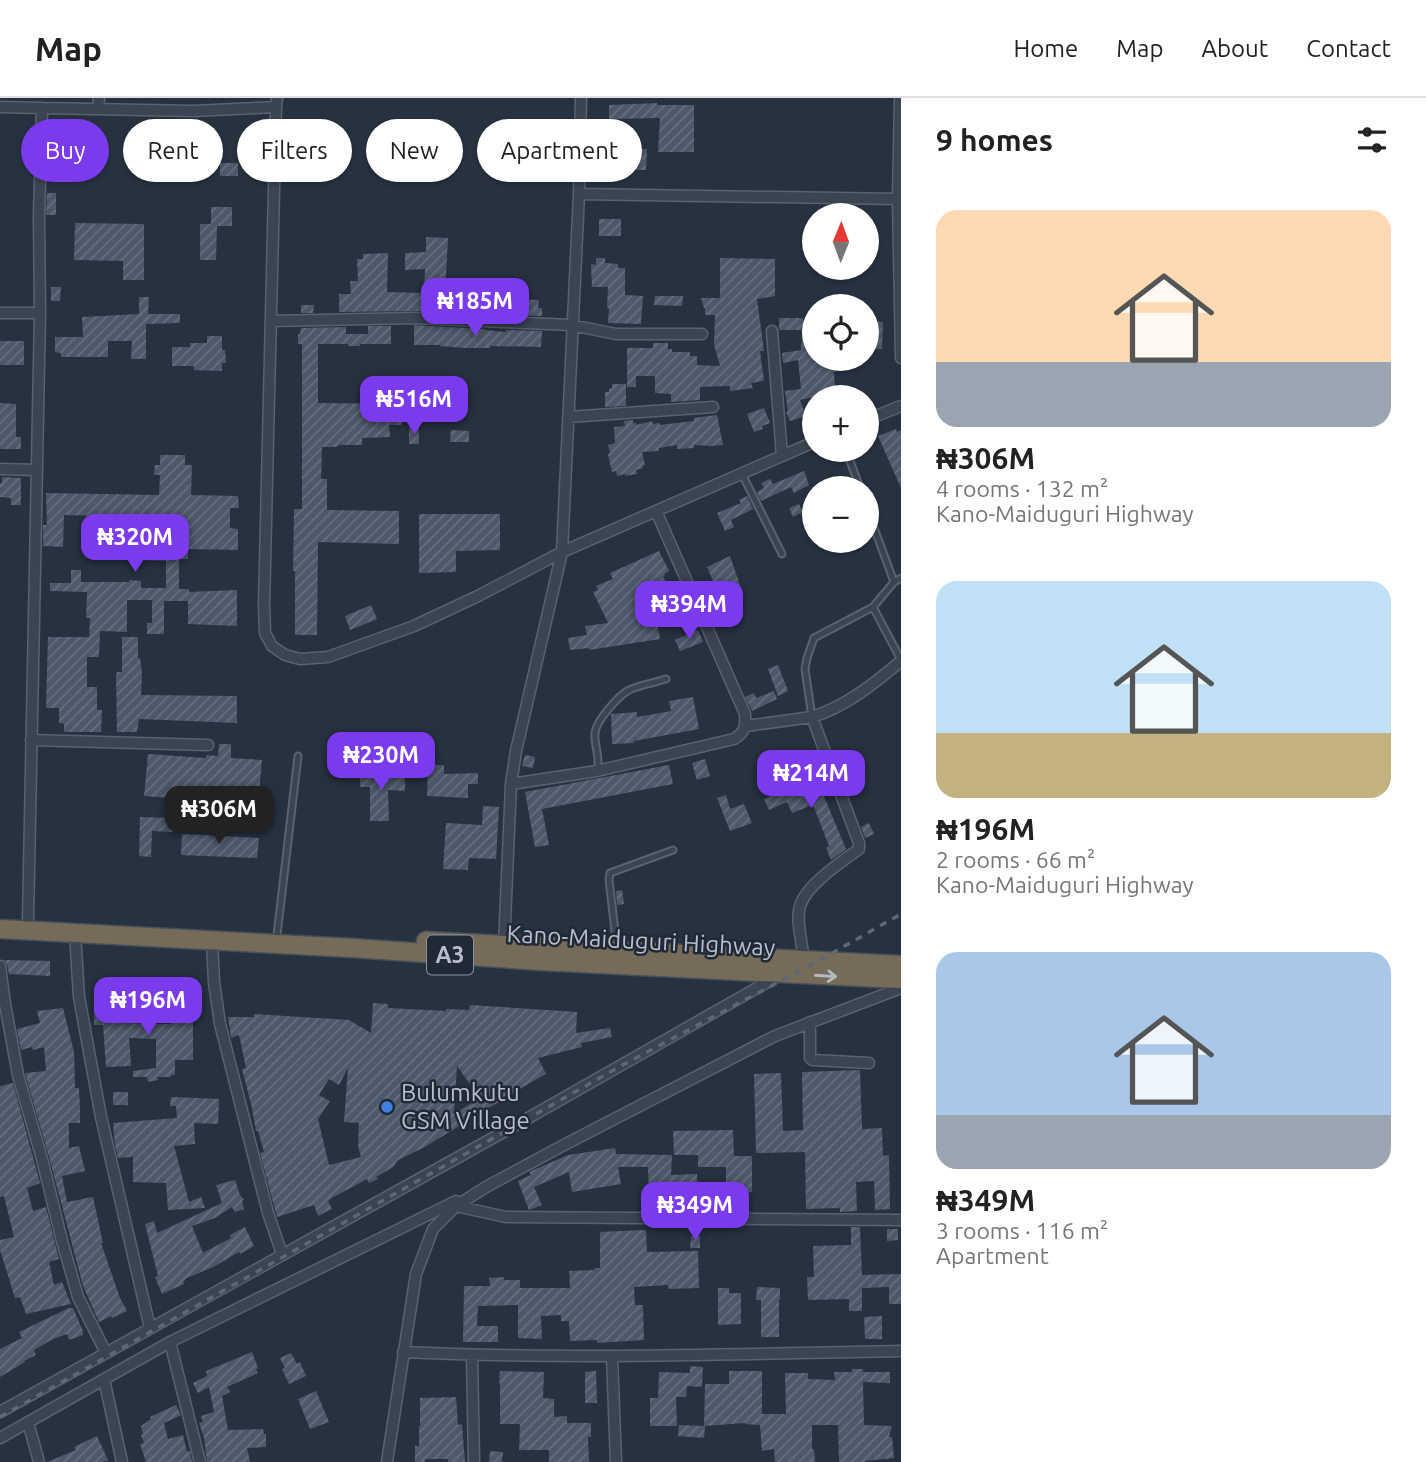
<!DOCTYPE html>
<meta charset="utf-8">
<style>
body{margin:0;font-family:Ubuntu,sans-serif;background:#f6f6f6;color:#222;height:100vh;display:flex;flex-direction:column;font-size:26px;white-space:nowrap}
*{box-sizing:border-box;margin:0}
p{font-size:23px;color:#767676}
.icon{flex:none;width:38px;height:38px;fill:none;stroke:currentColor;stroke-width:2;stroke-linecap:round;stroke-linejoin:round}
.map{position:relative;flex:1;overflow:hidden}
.panel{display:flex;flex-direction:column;background:#fff;width:525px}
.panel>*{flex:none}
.guide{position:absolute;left:21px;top:21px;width:665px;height:63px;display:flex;gap:14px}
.needle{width:46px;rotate:1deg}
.buttons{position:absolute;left:802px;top:105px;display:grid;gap:14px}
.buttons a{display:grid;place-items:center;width:77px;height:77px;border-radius:50%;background:#fff;box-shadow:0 2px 5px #0004;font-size:35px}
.price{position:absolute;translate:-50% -60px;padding:0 16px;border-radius:14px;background:#7c3aed;color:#fff;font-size:23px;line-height:46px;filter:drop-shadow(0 2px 4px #0008)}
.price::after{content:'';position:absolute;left:50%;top:42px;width:21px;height:16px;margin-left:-10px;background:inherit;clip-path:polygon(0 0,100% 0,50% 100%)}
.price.current{background:#222;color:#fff}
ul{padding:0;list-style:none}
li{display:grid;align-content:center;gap:14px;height:371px;padding:0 35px}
li span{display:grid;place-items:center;height:217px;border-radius:21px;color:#555}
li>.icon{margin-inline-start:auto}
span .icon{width:126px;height:126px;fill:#fffc;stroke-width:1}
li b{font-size:30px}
h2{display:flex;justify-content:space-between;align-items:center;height:84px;padding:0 35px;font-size:30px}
.chip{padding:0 24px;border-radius:32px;background:#fff;box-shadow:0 2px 5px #0004;font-size:24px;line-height:63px}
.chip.current{background:#7c3aed;color:#fff}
header{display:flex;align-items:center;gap:42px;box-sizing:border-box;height:98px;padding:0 35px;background:#fff;border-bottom:2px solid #e0e0e0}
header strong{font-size:33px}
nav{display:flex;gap:38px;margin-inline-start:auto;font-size:24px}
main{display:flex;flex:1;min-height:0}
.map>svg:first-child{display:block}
.building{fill:url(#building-hatch);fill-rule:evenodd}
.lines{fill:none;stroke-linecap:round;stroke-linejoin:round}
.lane-casing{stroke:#59626e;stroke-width:9}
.street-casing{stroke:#59626e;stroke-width:13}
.highway-casing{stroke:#464f5b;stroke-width:21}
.lane{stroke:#3b4451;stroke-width:5}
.street{stroke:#3b4451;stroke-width:10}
.highway{stroke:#766b58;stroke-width:18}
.rail{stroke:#5d6877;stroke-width:3.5;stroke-dasharray:7 7;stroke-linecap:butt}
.oneway{stroke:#b5bbc5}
.shop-dot{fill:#3f7fe0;stroke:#202936;stroke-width:2.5}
.labels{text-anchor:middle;stroke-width:5;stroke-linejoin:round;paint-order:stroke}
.shield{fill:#202936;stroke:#8a929e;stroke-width:2}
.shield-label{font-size:23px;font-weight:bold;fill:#b8bfcb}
.street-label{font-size:24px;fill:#b8bfcb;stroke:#202936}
.poi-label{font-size:24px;fill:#b8bfcb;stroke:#202936;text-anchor:start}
</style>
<header>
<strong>Map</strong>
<nav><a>Home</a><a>Map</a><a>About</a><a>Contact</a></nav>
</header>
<main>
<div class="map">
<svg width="901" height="1364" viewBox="0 0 901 1364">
<defs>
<pattern id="building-hatch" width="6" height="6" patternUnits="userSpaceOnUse" patternTransform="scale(1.75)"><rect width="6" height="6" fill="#4d596a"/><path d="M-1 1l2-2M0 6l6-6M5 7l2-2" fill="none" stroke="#656f7e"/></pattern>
</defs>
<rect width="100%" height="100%" fill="#273241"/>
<path class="building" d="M657 5V7H694V54H658L660 20 609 21V7Z
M147 38H163L162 71 146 70Z
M614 48H629V51H647L646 72H614Z
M220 65H238V78H220Z
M47 95H56V117H46Z
M211 109H232V128H217L216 162H200V126H211Z
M599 121H621V138H599Z
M75 125 144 126V182H123V163L74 162Z
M426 139 448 140 445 196 482 198 481 207H474V215H459V207H441L440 214 414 213 339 214V196H351L350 183H358L357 161H363V156L388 155 387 194 424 195 425 171 405 172V155L426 154Z
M596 160H605V165L618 166V170H625V197L643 198 641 226 608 225 609 210H607L608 189H592L591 166 596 167Z
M720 160 775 161V198L757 201 764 253H760L764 283 751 285 753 290 730 293V288L700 289V302L671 304V296L655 295V278H636V289H627V250H653V245H668V251H672V254H690V258H697V267L720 268 714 247 715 217H705V210H704L701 200H720Z
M51 189H61L60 203H51Z
M520 197V201L539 202 538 210H542V218L507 217 505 198Z
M655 198H683L682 208 654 207Z
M139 199H149L148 216H180V225L146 226V261H131L132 243H108V259H61V255L55 254V239H83L82 219 139 216Z
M301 207H314L313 215H301Z
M779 220H803V222H814V264L836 262 837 274H834L835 291 826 292 829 299H814L800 302 806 318 790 323 786 314 788 313 785 293 801 291 798 262 783 265 782 255 801 252 802 235 801 232H779Z
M866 223 883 224 882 251H866Z
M414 227 485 231V232L506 234V232L542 233 541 249 490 248V250H465L440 248V247H414Z
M368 228H391V246H360V248H348V246H318V305L402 306V327H389L390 339 362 340V347H338V349H322L321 381H327V412L399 413V446L318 444 317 537H295V473H293L294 411H302V246H298V236H300L301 230 346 229V236H368Z
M207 238H222V252H225L226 265H222V273L194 272V268H172V249H190V245H207Z
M0 243H24V267H0Z
M612 286H626V308L605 309V294H609V290L612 291Z
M0 305 16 306V339H21V351H0Z
M764 310 770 325 762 328 763 331 754 334 747 316Z
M717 317 723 347 711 348 694 347V350L677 351V347L659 350V353L642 354 645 367 642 368 643 370 636 372 637 376 625 378V376L617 378 616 373 612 374 608 356 610 355 608 347 615 345 614 329 625 328 624 323 633 322V325H636V327L652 323 653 326 660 325V327L694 323V320Z
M409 329H419V346H409Z
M896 331 897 334 901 332V390L878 338Z
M451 332 469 333V344H450Z
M160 357H185V367H192L191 397 238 398 239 410H230V430L238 431V452L188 451V461H179V491H189V494L237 492V528L188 526V503H164V536H147V525H152V502H127V534L100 533 99 559H87V589H97V612H102L101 634H64V626L59 625V610H46L48 539H89L90 520H86L87 494 50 493V485H71V472H81V484H129V482L141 483V490H166V463L114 461V450L98 449 100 418 64 417 63 449 43 448V427H47L46 395 159 397 160 377H154L155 367H160ZM115 417H141V439L114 438Z
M804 373 809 387 794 395 791 389 761 403 757 394 764 390 761 385 770 381 773 386Z
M2 379 21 380V407H11V400L0 399V385H2Z
M747 398 753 411 731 422 734 429 725 433 717 415 741 405 739 402Z
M799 406 803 414 793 419 789 410Z
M419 416H500V452L456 453V474L419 475Z
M659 453 669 473 664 476 665 478 663 479 674 497 670 499 673 505 655 513 660 541 589 552V550L570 552 568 540 587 537 585 528 608 525 593 494 598 492 596 488 613 481 610 475Z
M730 458 741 490 720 499 707 469Z
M371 507 377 521 350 532 345 518Z
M698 532 703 544 680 553 675 542Z
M122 539H138V560H140L142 575 141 597 237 598V625L139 621 137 634H117L116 578 117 574H122Z
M778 567 788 593 778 598 768 571Z
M774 593 777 601 752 613 745 599 754 595 756 600Z
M693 599 699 631 634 643V645L612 646 611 616 637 614V619L671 613 669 603Z
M219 646H231V660L262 662 258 707 144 698 148 656 206 660V657L218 658Z
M525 657 535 659 533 670 522 668Z
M705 661 710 678 697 682 692 665Z
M428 667H444V676L478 675V686H468V700L427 698Z
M669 667 673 686 542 711 549 747 535 749 525 694Z
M360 674 405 675V693L388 692 389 723H370V689H360Z
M816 679 846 751 831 762 826 750 829 748 813 707 792 715 787 704 769 712 764 701Z
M726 697 730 711 744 706 752 725 730 733 717 700Z
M483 708 499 709 496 761 469 760 468 772 443 771 446 725 482 727Z
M140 719 174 720 173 734 152 733 151 759 139 758Z
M869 725 874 736 865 740 861 729Z
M182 736 259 740 257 760 181 757Z
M622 792 624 806 617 807 616 793Z
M4 862 50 863V878L9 876 7 866Z
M178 896H193V962H175V977H171V979H157L158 982 148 984 147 979H133V973L156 970V941L129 940 131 968 106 969 103 927H94V901H117V925L170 926 171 903H177Z
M373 905 388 906V910L446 913V911L469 912 470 907 577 914 576 935 610 930 612 939 581 945 582 949 538 960 546 976 528 986 423 1050 398 1062 393 1069 376 1079 378 1081 369 1085 367 1081 332 1100 328 1103 332 1111 318 1118 314 1107 277 1119 260 1055 264 1054 258 1033H256L252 1010 242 971 246 970 239 937 231 940 228 919H254V916L349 922 371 935ZM457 968 480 1000 454 1016ZM348 970 344 1024 359 1025 358 1048 361 1059 329 1067 318 1021 330 1003 319 997 329 981 339 987Z
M63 910 74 954 75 990H79L80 1010V1025H69V1050L79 1048 85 1073 62 1078 67 1104 93 1099 103 1145H101L120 1200 127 1213 112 1220 111 1218 99 1224 83 1188 49 1059 25 975 46 973 44 949 33 952 32 949 21 952 17 931 40 925 37 913Z
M860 972 862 1031 882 1030 883 1058 889 1057 890 1111 875 1112 874 1083 856 1084 857 1113 840 1114V1110L806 1111 805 1054 756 1055 754 976 781 975 783 1033 803 1032 802 974Z
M13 985 40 1085 27 1090 33 1113 46 1109 59 1161 49 1164 54 1187 62 1184 71 1206 26 1216 20 1199 15 1200 0 1152V1142L14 1139 4 1098 0 1099V988Z
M113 994H128V1007H113Z
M171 999 219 1001 218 1026 194 1025 195 1046 174 1048 189 1104 201 1099 205 1110 168 1112 166 1085 133 1084V1059L118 1060 115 1047 113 1025 177 1020 176 1008H170Z
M733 1032 734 1058H752V1094H726V1069H698V1057H674L673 1033Z
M615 1050 616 1056 672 1057 671 1077 697 1076 698 1098 673 1099 674 1109 649 1111V1108L642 1109V1099L649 1098 648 1069H618L621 1086 572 1094 569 1074 534 1089 542 1107 529 1112 518 1083 531 1077 529 1074 568 1057Z
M235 1082 240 1097 244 1102 242 1103 244 1111 235 1114 232 1109 215 1120 192 1128 203 1155 231 1140 230 1137 245 1129 254 1148 240 1156 239 1154 215 1168 185 1181 186 1182 183 1183 184 1186 162 1196 155 1179 158 1178 145 1126 154 1123 157 1135 222 1105 216 1087Z
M851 1129H860L862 1177 901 1176V1206H889V1189L862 1190V1213H849V1201L808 1202 807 1179H814L813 1148 851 1147Z
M887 1131H898V1142L887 1143Z
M646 1132 647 1154 698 1153 699 1190 669 1191 668 1187 634 1189 635 1207H643L644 1242 597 1245V1242L570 1243 569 1223H561V1217L541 1218 542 1241 518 1240V1207L478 1208 477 1228H498V1244H463L464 1188H490L489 1180 504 1179V1182H520V1190H570L569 1173 595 1172 594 1170H600V1134Z
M691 1138H700V1150H690Z
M757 1189 780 1190V1202H779V1239H761V1202H756Z
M718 1190H729V1195H741V1226L718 1227Z
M69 1210H73L83 1233V1237L69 1242 67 1236 53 1241 34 1252 36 1257 24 1263 25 1264 0 1279V1251L22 1240 19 1234Z
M882 1218V1241H865L864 1219Z
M252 1254 258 1270 256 1271 258 1275 227 1289 230 1294 222 1298 228 1332 263 1331 264 1336H266V1349L247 1350 250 1364H207L204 1339 199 1325 203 1324 201 1318 214 1314 209 1289 198 1295 193 1285 207 1278 206 1273Z
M291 1255 297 1266 300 1264 306 1278 289 1286 282 1271 285 1270 280 1260Z
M690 1268 703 1269 702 1289 687 1288 686 1299H676L677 1328H650V1300H658L659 1274 690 1275Z
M852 1271H863V1274H890V1285L863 1284 864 1327 892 1328 889 1339H892L894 1360 865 1363V1364H839L838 1327H812V1351H814L815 1364H775L774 1351 762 1353 760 1327 745 1326V1325L704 1328 705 1286H729V1273H762V1316H786L785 1275H808V1281L835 1282 834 1274H852Z
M500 1273 544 1274 543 1300 554 1301V1319L567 1318V1325H591V1339H588L589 1364H549V1352H519L520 1326H500V1285H499Z
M596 1273 597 1305H585V1274Z
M316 1293 329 1324 310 1331 298 1301Z
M456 1299 458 1327 462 1326 465 1364H448V1361H425V1364H415V1348H419V1328H420V1300Z
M176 1307 181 1317 164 1325 168 1341 183 1337 187 1354 190 1353 192 1364H146L140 1346 144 1345 141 1337 143 1336 141 1328 151 1321 150 1319Z
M679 1327 705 1328 704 1340 678 1338Z
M97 1338 108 1362 102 1364H47L76 1352 74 1349Z
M490 1353 503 1354 502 1364H489Z"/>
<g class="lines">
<defs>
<path id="lane" d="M846 352 860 390
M742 376 782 456
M866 408 894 484
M873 509 901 562
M812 619 805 571 807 560 814 540 873 509 894 484 901 480
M597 673C601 661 594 648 595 635 596 623 618 598 629 592 639 587 654 585 666 581
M277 837 298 658
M617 850 609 782 610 775 673 752"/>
<path id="street" d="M900 0 898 101 901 260
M0 9 42 10
M276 9 264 507 265 535 272 548 285 557 300 561 328 559 414 528 478 498 562 454 814 344
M98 11 99 0
M579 96 898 101
M0 215H40L39 118 42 10 193 13 276 9 277 0
M271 223 414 220 571 227 616 236H702
M772 233 782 358
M568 319 713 309
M866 322 901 308
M0 371 37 372
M746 628 812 619C845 609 875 585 901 563
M31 642 208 647
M511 686 597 673 734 641C745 634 746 629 745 616L656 413
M28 823 40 215
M75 835 79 899 101 1019 150 1230
M212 843 214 884 220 926 268 1115 282 1156
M504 847 511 686 516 653 562 454 579 96 581 0
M803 863C804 847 795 825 800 808 806 787 841 764 859 751V745L812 619
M0 868 5 906 18 977 42 1061 62 1143 78 1199 106 1255
M810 924V960L813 962 869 965
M456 1108 506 1119 901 1122
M170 1244 200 1364
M403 1254C569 1262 735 1256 901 1253
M472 1257 474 1364
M612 1259 616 1364
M104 1281 122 1364
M0 1314 500 1036 778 878
M28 1324 39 1364
M0 1340 170 1244 456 1103
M387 1364 416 1176 433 1131 456 1108 486 1089 562 1048 775 938 901 890"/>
<path id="highway" d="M0 831 352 850 542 863 901 881
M426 843 901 867"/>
</defs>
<use href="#lane" class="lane-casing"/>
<use href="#street" class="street-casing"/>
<use href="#highway" class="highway-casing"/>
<use href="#lane" class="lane"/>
<use href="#street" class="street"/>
<use href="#highway" class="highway"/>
<path class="rail" d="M0 1319 619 969 820 862 901 816"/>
</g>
<defs><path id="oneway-shaft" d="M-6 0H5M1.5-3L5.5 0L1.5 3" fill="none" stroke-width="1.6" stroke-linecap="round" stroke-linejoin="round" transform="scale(1.75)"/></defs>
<use class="oneway" href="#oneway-shaft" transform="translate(826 878) rotate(4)"/>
<circle class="shop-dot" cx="387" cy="1009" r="7"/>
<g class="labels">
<rect class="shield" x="427" y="837.5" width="46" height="39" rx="5"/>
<g class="shield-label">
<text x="450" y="865">A3</text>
</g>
<g class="street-label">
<text transform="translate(641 843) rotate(3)" y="8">Kano-Maiduguri Highway</text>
</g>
<g class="poi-label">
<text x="401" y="1003">Bulumkutu<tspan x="401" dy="28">GSM Village</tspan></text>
</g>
</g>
</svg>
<div class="buttons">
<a><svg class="needle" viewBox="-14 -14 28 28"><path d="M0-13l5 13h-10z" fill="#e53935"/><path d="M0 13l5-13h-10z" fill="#767676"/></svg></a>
<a><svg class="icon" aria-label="locate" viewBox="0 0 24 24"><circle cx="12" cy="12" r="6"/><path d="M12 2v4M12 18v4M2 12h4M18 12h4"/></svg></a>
<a>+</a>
<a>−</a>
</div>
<b class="price" style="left:475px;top:240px">₦185M</b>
<b class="price" style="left:414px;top:338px">₦516M</b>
<b class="price" style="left:135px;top:476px">₦320M</b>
<b class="price" style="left:689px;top:543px">₦394M</b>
<b class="price" style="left:381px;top:694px">₦230M</b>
<b class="price" style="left:811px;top:712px">₦214M</b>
<b class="price current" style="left:219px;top:748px">₦306M</b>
<b class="price" style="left:148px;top:939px">₦196M</b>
<b class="price" style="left:695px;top:1144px">₦349M</b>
<div class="guide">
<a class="chip current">Buy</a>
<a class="chip">Rent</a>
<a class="chip">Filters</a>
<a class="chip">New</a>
<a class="chip">Apartment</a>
</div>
</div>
<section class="panel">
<h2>9 homes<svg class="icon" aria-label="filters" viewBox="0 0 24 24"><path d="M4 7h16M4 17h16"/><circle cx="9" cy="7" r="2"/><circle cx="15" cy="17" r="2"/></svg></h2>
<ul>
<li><span style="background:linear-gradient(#ffd9b3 70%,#9aa5b1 0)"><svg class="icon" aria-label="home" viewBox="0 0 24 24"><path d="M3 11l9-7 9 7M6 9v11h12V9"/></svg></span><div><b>₦306M</b><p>4 rooms · 132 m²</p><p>Kano-Maiduguri Highway</p></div></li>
<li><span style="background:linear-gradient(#bfe0f5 70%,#c2b280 0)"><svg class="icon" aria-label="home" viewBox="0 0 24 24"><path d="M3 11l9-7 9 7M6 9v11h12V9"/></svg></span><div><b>₦196M</b><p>2 rooms · 66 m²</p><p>Kano-Maiduguri Highway</p></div></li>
<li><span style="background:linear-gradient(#a9c7e8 75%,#9aa5b1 0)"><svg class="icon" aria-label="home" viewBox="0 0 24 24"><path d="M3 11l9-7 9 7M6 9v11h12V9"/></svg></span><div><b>₦349M</b><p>3 rooms · 116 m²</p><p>Apartment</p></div></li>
</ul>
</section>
</main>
